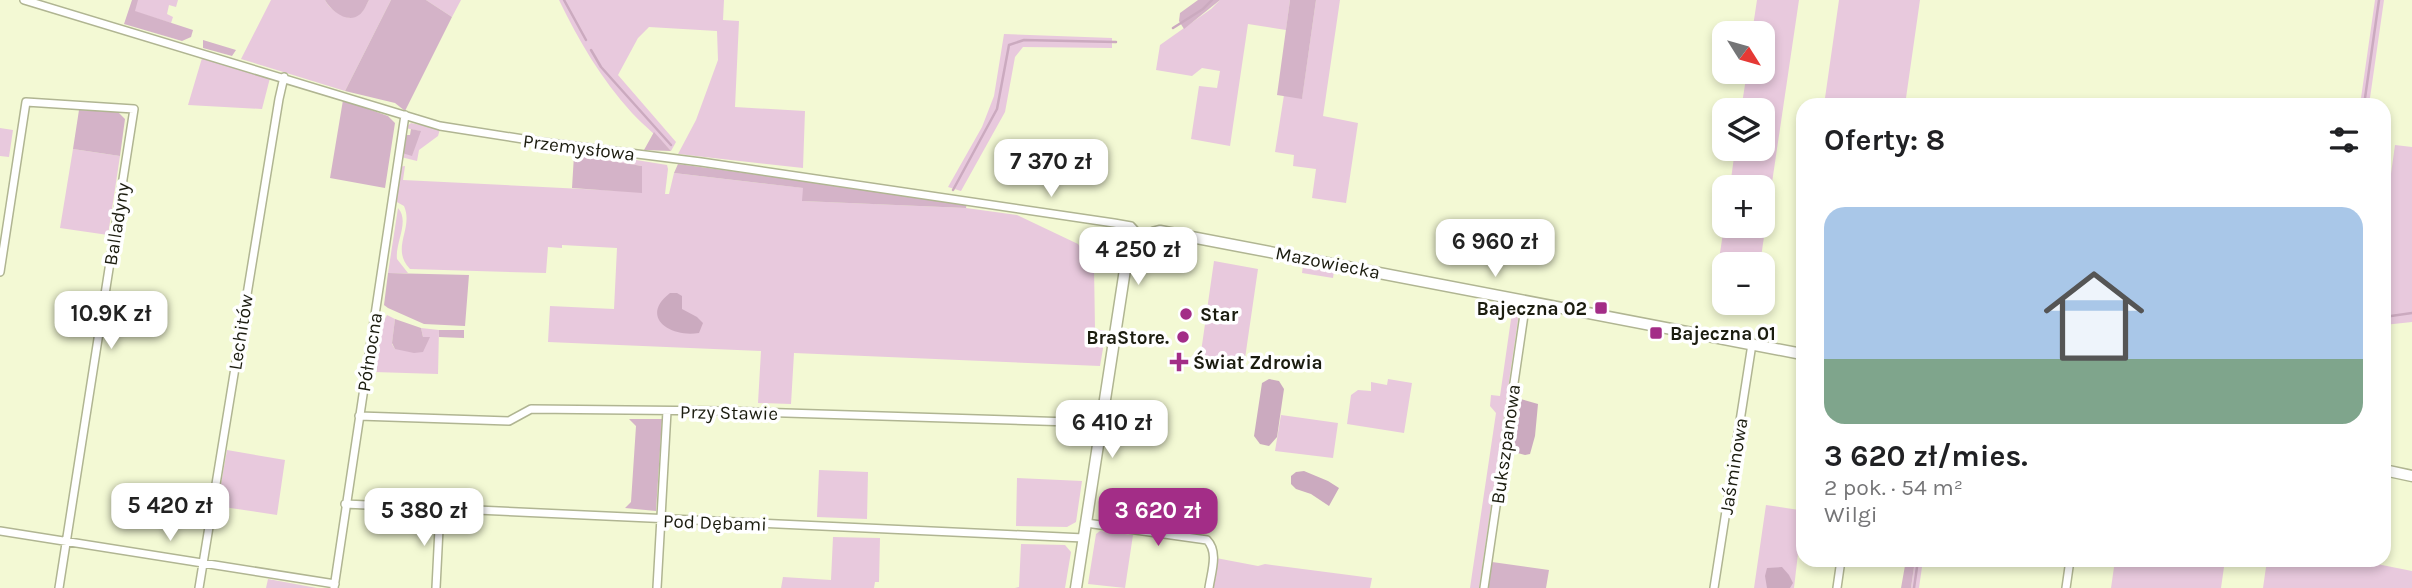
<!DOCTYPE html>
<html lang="pl">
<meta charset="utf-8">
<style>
body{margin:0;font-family:Karla,sans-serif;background:#f6f6f6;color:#202124;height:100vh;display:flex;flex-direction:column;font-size:26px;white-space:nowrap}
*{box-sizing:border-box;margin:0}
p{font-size:23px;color:#757577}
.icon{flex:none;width:38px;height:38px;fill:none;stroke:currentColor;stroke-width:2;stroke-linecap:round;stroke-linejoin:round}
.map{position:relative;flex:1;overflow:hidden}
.details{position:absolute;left:1796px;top:98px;width:595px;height:469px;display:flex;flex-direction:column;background:#fff;border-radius:21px;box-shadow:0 4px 10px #0003}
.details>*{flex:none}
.needle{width:46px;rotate:127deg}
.fabs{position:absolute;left:1712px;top:21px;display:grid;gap:14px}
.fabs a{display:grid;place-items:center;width:63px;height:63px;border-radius:14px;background:#fff;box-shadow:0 4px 10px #0003;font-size:35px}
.price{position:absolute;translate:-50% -60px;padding:0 16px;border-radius:14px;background:#fff;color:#222;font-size:23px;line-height:46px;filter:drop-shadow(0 2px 4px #0008)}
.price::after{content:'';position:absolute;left:50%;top:42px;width:21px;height:16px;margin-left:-10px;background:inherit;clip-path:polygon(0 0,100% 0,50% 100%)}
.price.on{background:#a32d87;color:#fff}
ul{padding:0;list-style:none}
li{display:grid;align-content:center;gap:14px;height:371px;padding:0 28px}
li span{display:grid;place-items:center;height:217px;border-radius:21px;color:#555}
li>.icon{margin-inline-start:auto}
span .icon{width:126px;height:126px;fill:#fffc;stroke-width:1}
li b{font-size:30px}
h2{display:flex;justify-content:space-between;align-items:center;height:84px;padding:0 28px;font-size:30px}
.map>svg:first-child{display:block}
.green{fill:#e8c9dd}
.forest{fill:#d4b3c8}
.water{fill:#cbaabf}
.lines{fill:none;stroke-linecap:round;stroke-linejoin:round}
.stream{stroke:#cbaabf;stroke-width:2.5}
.minor-casing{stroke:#b0b592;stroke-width:10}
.tertiary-casing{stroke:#b0b592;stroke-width:13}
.minor{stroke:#fff;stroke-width:7}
.tertiary{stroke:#fff;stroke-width:10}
.poi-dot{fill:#a32d87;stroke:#fff;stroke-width:2.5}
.labels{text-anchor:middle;stroke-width:7;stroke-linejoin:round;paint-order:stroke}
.street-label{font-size:19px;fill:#1b1c0f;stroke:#fff}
.poi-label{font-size:19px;font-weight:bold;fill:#1b1c0f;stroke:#fff;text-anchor:start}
</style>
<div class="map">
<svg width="2412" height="588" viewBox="0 0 2412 588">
<rect width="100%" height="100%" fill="#f3f9d4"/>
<path class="green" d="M136 0H178L176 7 169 5 167 14 173 17 171 23 133 11Z
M271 0H325C330 10 340 15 350 18L362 12 369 0H391L345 91 241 59Z
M426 0H461L452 17Z
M559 0H724L723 20 739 21 735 107 805 111 803 168 678 154 696 120 718 60 717 31 649 27 638 38 618 75 676 142 671 151C659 137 644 126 632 113 601 79 579 41 559 0Z
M1220 0H1290L1286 30 1248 24 1230 146 1191 139 1199 86 1217 88 1220 71 1202 68 1192 76 1156 70 1160 45 1211 9Z
M1316 0H1340L1323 116 1358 123 1346 203 1312 198 1316 169 1293 166 1294 155 1275 152 1284 95 1302 98Z
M1757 0H1799L1760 264H1724V281L1716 280 1724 226H1762V187H1730L1735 149H1762V110H1741L1747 72H1762V33H1752Z
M1839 0H1920L1905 105H1824Z
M2375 0H2384L2369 105H2360Z
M1004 34 1112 38V48L1023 47 1015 57 1005 112 961 191 948 187 982 127 994 96Z
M202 58 270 78 262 109 188 105Z
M411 123 440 129 438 136 419 150 417 161 401 157 402 153 412 155 420 131 405 128Z
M0 128 13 130 9 157 0 156Z
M2395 145 2412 147V322L2384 325V224Z
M73 149 120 156 108 235 60 228Z
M575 150 667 165 668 169 665 194H669L674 173 804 188 803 201 966 208 1017 215 1078 244 1094 266 1095 329 1106 331 1100 366 794 353 791 404 758 403 761 351 548 342 550 306 614 309 617 248 562 245V248L548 247 546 273 410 269C390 248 414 229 404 206L395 201 399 167 405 166 403 180 642 192V166L574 155Z
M398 208C410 221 395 243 397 259L408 273H388Z
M1214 261 1258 269 1243 372 1199 366Z
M1303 265 1334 271 1333 278 1302 273Z
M1513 305 1520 306 1479 588H1470L1496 413 1490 406 1491 395 1500 396Z
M387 315 395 319 392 344 395 349 423 337 421 328 439 330 438 374 374 372 382 320 385 319Z
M1388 379 1412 383 1404 433 1347 424 1351 395 1358 390 1371 391V382L1387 385Z
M1281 415 1338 423 1333 458 1275 451Z
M227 450 285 460 277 515 217 506Z
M819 470 868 472 867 519 817 517Z
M1017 478 1082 481 1076 522 1067 527 1016 526Z
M1766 505 1799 510 1798 517 1802 519 1794 588H1754Z
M1100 531 1133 535 1125 588 1088 584 1096 534Z
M833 537 880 538 879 582H875L874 588H781L783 577 831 580Z
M1021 544 1065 545 1071 552 1065 588H1015L1019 587Z
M1216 558 1258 566 1265 564 1372 578 1370 588H1212Z
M1915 560H1923L1919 588H1911Z
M2115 560H2225L2221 588H2111Z
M2267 560H2377V564L2412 571V588H2263Z
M268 579 317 588H266Z"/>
<path class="forest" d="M132 0H138L135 11 193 30 191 37 182 41 124 24Z
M325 0H369C366 5 364 12 359 15 348 24 331 11 325 0Z
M391 0H426L452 17 405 111 395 103 345 91Z
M1198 0H1220L1184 29 1179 21 1180 13Z
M1290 0H1316L1302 99 1277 95Z
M203 40 236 50 232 56 203 48Z
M343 100 388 116 395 123 385 188 330 178Z
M79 110 118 112 125 119 120 156 73 149Z
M411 129 421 131 412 156 402 153 404 135H410Z
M654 132 671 151 644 150Z
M574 155 642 166V193L572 188Z
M678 164 967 203 966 208 802 201 803 188 674 173Z
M388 273 469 275 465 326 424 324 388 308 384 305Z
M395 319 421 328 423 337H430L423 352 414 353 395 349 392 343Z
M439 330H464V338L439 337Z
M629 419H662L656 511 625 508 631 502 636 426Z
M1906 560H1915L1911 588H1901Z
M1492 562 1549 570 1546 588H1488Z"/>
<path class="water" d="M670 293H677L682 296V309L697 317 703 323 699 333C670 338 639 317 670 293Z
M1269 379 1279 381 1284 389 1277 437 1269 446 1260 444 1254 436 1262 383Z
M1517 398 1538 404 1535 436 1530 454 1525 455 1510 451Z
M1304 471 1328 481 1339 488 1329 506 1311 494 1296 489 1291 484V476L1296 472Z
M1782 567 1789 575 1793 583 1790 588H1767L1765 576 1767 568Z"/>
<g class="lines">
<path class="stream" d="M564 0 586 40
M1173 28 1203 9 1212 0
M591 50 601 67 671 145
M2364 105 2379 0
M953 190 997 109 1009 45 1024 40 1116 42
M2384 317 2412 313
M1914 588 1918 560"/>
<defs>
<path id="minor" d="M24 0 440 126 542 142 701 162 1114 223 1131 226 1142 238
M0 272 26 102 134 109 59 588
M359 416 509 421 531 409 723 411 1102 423
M345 504 1084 538
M1086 523 1207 540C1219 552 1211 573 1209 588
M0 531 335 584
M199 588 279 99 284 77
M334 588 405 115
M436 588 440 509
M657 588 667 411
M1484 588 1526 301
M1714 588 1752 344
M1837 588 1841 560
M2066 588 2070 560"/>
<path id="tertiary" d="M2384 470 2412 476
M1076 588 1126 263C1131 247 1143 234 1160 231L1802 354"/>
</defs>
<use href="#minor" class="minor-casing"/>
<use href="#tertiary" class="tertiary-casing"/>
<use href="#minor" class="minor"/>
<use href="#tertiary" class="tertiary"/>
</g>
<g class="poi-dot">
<rect x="1594" y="301" width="14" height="14" rx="3.5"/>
<circle cx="1186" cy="314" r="7"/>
<rect x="1649" y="326" width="14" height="14" rx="3.5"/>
<circle cx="1183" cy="337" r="7"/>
<path d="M1175.5 351.5h7v7h7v7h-7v7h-7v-7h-7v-7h7z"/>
</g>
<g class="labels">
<g class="street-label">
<text transform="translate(579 147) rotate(7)" y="7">Przemysłowa</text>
<text transform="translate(116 224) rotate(-81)" y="7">Balladyny</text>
<text transform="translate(1328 262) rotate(11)" y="7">Mazowiecka</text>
<text transform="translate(240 332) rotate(-81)" y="7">Lechitów</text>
<text transform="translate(369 352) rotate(-81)" y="7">Północna</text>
<text transform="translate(729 412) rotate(1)" y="7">Przy Stawie</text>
<text transform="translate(1505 444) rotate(-82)" y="7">Bukszpanowa</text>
<text transform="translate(1733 466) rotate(-81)" y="7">Jaśminowa</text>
<text transform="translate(715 522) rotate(2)" y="7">Pod Dębami</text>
</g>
<g class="poi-label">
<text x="1587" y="315" text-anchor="end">Bajeczna 02</text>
<text x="1200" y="321">Star</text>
<text x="1670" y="340">Bajeczna 01</text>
<text x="1169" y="344" text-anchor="end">BraStore.</text>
<text x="1193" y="369">Świat Zdrowia</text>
</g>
</g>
</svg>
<div class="fabs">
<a><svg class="needle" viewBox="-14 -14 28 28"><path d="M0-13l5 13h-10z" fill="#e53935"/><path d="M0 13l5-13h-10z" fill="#757577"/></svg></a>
<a><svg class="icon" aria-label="layers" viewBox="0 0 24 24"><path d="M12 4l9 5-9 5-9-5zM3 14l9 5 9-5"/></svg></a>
<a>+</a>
<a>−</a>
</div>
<b class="price" style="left:1051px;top:199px">7 370 zł</b>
<b class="price" style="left:1495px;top:279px">6 960 zł</b>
<b class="price" style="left:1138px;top:287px">4 250 zł</b>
<b class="price" style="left:111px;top:351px">10.9K zł</b>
<b class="price" style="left:1112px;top:460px">6 410 zł</b>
<b class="price" style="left:170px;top:543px">5 420 zł</b>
<b class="price" style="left:424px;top:548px">5 380 zł</b>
<b class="price on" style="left:1158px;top:548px">3 620 zł</b>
<section class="details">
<h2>Oferty: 8<svg class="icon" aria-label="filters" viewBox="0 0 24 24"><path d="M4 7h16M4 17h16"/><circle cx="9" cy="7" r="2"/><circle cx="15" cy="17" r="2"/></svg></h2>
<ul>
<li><span style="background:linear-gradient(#a9c7e8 70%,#7fa58c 0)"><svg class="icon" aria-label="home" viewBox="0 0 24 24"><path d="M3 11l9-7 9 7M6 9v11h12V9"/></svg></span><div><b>3 620 zł/mies.</b><p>2 pok. · 54 m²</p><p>Wilgi</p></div></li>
</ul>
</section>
</div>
